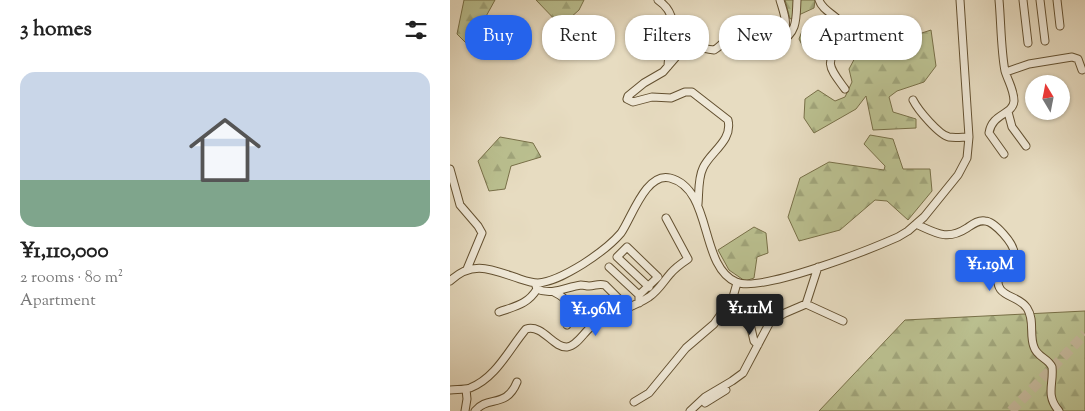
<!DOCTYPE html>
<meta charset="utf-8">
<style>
body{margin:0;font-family:"Sorts Mill Goudy",serif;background:#f6f6f6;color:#222;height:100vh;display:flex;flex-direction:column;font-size:19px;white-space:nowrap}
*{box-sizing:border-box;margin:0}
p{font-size:16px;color:#767676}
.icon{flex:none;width:28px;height:28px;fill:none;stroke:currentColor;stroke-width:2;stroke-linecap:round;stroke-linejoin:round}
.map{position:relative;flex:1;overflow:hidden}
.details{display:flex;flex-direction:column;background:#fff;width:450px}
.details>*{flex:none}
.top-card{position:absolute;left:15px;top:15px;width:475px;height:45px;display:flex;gap:10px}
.needle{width:32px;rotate:350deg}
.fabs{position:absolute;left:575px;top:75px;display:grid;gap:10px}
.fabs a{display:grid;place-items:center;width:45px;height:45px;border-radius:50%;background:#fff;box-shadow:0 1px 4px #0004;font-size:25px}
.price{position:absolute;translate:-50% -42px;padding:0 11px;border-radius:5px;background:#2563eb;color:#fff;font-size:16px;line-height:32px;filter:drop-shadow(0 1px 2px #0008)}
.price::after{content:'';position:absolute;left:50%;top:30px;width:15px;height:11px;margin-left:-8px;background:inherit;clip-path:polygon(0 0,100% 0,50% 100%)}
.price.on{background:#222;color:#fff}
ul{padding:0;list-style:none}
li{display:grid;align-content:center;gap:10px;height:265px;padding:0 20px}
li+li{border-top:1px solid #e0e0e0}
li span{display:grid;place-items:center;height:155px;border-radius:15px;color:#555}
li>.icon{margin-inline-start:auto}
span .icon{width:90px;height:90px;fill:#fffc;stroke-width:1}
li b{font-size:21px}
h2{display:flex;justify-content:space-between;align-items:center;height:60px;padding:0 20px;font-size:21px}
.chip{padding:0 18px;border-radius:20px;background:#fff;box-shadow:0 1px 4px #0004;font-size:18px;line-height:45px}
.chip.on{background:#2563eb;color:#fff}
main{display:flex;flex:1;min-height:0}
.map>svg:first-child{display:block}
.forest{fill:url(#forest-firs);stroke:#787048}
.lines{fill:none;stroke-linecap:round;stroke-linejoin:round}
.highway-tunnel{stroke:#c4b79a;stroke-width:10;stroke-dasharray:10 5;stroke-linecap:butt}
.minor-casing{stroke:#635030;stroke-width:9}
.minor{stroke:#efe8d7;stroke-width:7}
</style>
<main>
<section class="details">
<h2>3 homes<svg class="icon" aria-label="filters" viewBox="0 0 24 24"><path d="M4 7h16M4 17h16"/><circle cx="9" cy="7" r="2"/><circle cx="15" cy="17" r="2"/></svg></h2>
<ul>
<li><span style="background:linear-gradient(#c9d6e8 70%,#7fa58c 0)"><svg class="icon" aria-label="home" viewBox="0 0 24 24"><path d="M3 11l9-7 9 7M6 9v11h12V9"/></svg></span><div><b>¥1,110,000</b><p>2 rooms · 80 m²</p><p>Apartment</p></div></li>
</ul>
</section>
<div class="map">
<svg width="635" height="411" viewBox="0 0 635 411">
<defs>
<pattern id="forest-firs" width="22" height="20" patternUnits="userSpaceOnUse" patternTransform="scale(1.25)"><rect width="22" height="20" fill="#babf8f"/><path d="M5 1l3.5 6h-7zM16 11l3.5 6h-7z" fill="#a0a47a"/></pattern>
</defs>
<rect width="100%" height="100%" fill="#e7dcc1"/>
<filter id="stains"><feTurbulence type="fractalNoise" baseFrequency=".004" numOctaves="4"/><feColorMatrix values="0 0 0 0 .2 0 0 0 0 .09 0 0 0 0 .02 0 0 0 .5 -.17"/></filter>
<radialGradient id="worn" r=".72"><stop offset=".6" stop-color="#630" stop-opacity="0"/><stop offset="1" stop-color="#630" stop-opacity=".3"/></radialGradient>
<path class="forest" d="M14 0H45L34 20 48 31 19 46 7 34Z
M86 0H134L129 10 111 26Z
M335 0H365L364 8 340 19Z
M481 30 486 66 474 82 447 91 439 97 443 112 466 119V128L423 130 416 96 406 109 364 133 354 118 355 99 368 90 385 101 395 97 402 82 399 69 407 54Z
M352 31 383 37 354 49 349 39Z
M420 135 443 139 453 169H480L482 191 458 220 437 201 425 200 390 230 349 241 338 217 350 178 379 162 434 170 435 166 414 144Z
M50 137 83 143 91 157 61 166 55 189 39 191 28 161Z
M304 227 316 233 318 253 307 257 304 278 295 281 279 270 268 250Z
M635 311V411H369L455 320Z"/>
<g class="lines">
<path class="highway-tunnel" d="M561 411 635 334"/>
<defs>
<path id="minor" d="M208 0C233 17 219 41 218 66
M369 0C373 13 392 16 394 30 394 34 393 38 391 41 374 64 379 67 395 89
M549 0C551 21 551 51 555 71 558 81 564 90 564 101 563 115 542 113 539 133L554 154
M573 0 578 43
M590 0 595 41
M607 0 610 26
M330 41C348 34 346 16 347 0
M556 72 579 64 622 57 628 59 632 70
M463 100C468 110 489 135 499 137 505 138 513 137 519 137
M558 112 562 127 576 146
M0 169 10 205 28 226 32 233 17 269
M248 204C249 193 248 178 253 168 260 152 283 141 278 120L242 92H235L221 98 202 97 183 102 177 99 178 96 194 83 213 72 232 50C244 43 251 49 264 50 272 46 277 36 286 33 302 29 314 45 330 38 340 26 334 14 330 0
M466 224C486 233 497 241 517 228 523 224 528 220 535 221 544 221 565 244 564 254 563 262 554 267 549 272 542 299 567 293 577 308 585 320 579 335 584 347 587 357 598 358 602 367 604 384 595 395 609 411
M159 267 189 295
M0 281C23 259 43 270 70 279 76 281 82 283 88 283 103 282 120 272 133 264 147 255 160 246 171 233 182 217 196 172 220 178 263 189 249 266 286 282 311 293 421 249 448 237L458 231 474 217 508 175 517 158 519 137 510 0
M85 283 87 289C102 296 116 287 131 285 134 285 136 286 139 286 145 286 148 283 155 285L178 308
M104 292C120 300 124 308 117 325
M189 303V295L208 277 177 247 167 257 199 287
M356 304 393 321
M49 312C66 306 78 304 87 289
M288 315 301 328 304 341 308 345
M0 390C6 389 13 390 20 388 46 378 59 349 76 329 93 324 103 348 117 347 127 346 134 332 141 327 158 313 181 309 199 297 209 290 213 282 220 274 225 268 232 263 238 259L216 218
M184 402 199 393 236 348 264 324 283 297 287 283
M255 403 276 390
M15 411 17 399 16 389
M25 411C38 395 56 409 67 382
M240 411 255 397 282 381 293 373 320 322 335 313 356 304 368 267"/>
</defs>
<use href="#minor" class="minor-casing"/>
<use href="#minor" class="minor"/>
</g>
<rect width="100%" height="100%" filter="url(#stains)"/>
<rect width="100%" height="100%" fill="url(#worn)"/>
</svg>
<div class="fabs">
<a><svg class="needle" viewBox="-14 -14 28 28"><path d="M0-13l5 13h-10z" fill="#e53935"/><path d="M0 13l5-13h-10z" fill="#767676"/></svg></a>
</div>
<b class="price" style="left:540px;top:292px">¥1.19M</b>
<b class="price on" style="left:300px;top:336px">¥1.11M</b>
<b class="price" style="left:146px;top:337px">¥1.96M</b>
<div class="top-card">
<a class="chip on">Buy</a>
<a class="chip">Rent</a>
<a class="chip">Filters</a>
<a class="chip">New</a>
<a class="chip">Apartment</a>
</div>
</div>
</main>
